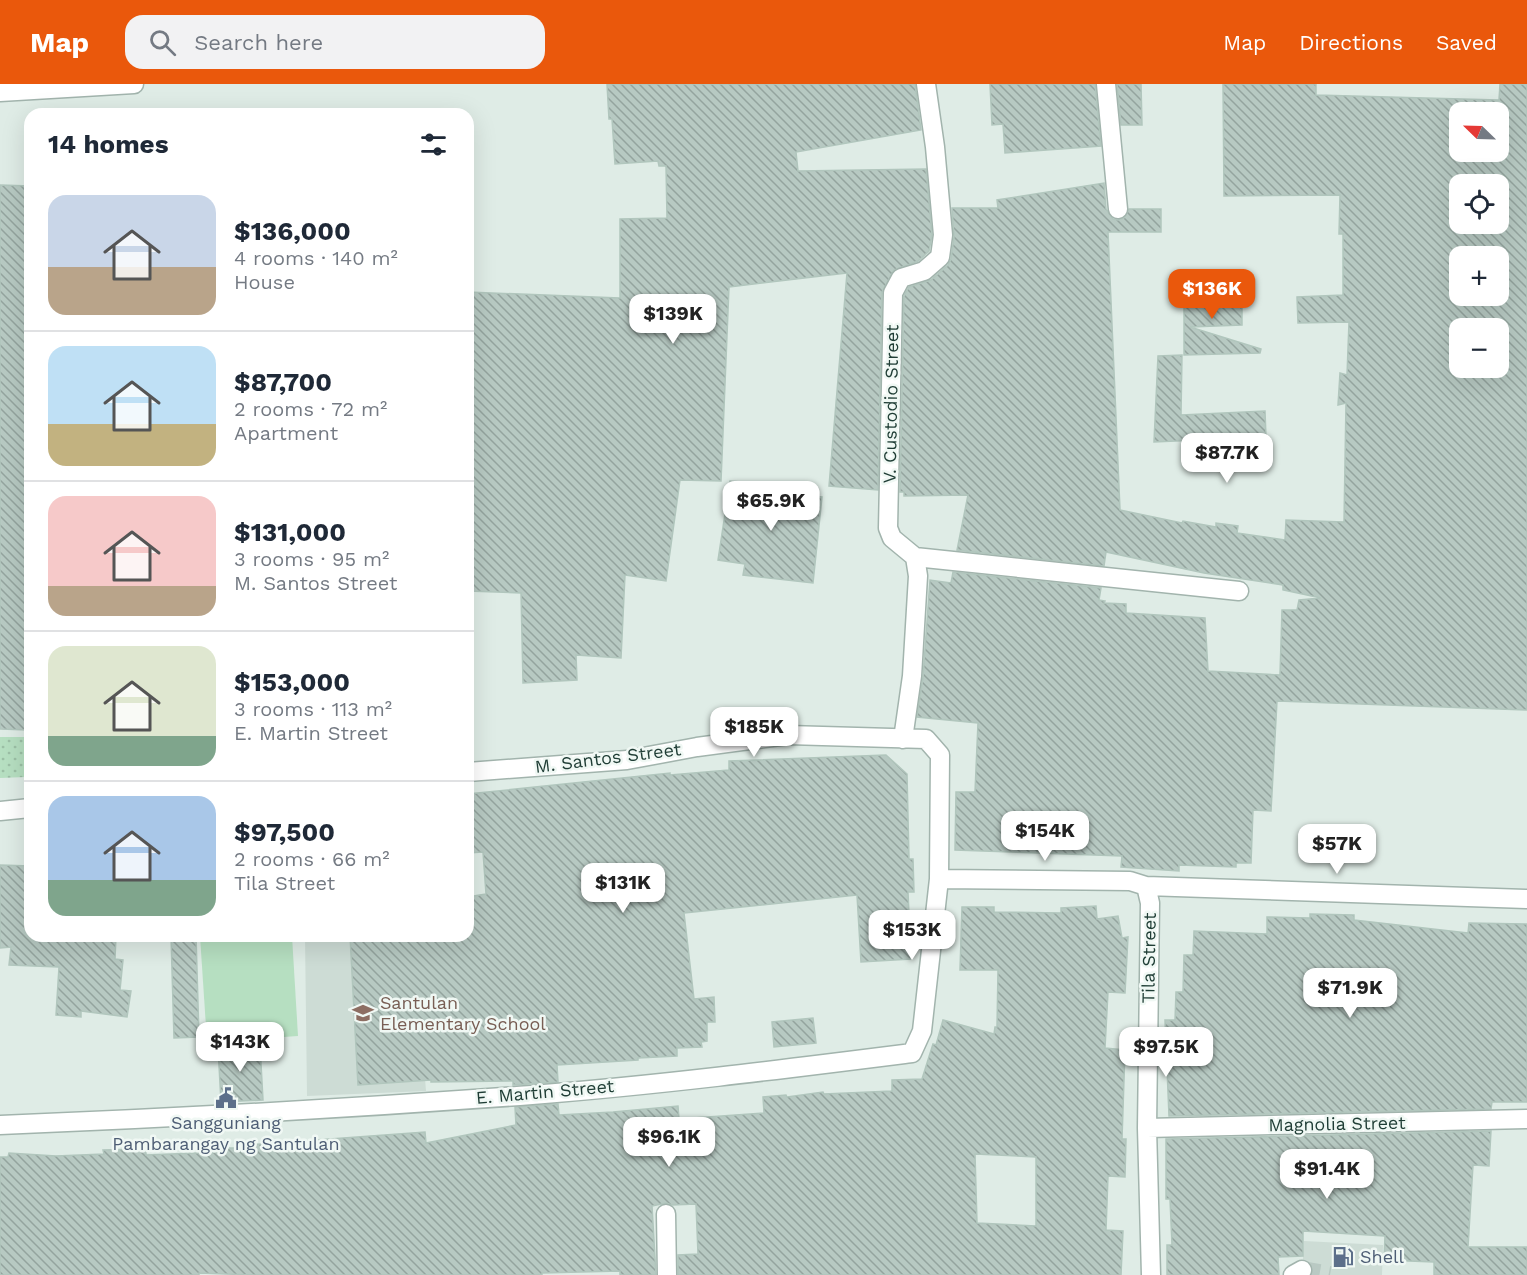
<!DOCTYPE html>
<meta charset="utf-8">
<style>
body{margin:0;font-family:"Work Sans",sans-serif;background:#f2f2f3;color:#1f2937;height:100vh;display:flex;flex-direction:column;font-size:22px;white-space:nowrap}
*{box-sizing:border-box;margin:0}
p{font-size:20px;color:#747a83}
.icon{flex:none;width:33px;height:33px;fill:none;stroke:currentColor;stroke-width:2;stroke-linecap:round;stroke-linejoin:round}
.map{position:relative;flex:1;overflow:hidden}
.details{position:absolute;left:24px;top:24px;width:450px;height:834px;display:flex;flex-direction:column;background:#fff;border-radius:18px;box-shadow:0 6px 24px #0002}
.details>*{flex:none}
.needle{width:39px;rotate:293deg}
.tools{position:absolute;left:1449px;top:18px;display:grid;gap:12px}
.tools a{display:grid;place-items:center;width:60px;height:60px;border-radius:12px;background:#fff;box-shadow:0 6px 24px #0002;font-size:30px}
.price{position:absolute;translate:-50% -51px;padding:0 14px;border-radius:12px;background:#fff;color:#222;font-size:20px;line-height:39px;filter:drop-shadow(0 2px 3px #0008)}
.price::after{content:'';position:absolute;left:50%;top:36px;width:18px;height:14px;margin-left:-9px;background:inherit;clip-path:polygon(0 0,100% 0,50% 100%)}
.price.on{background:#ea580c;color:#fff}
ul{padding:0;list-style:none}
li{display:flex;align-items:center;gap:18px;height:150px;padding:0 24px}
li+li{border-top:2px solid #e0e1e3}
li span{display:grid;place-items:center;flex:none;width:168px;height:120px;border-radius:18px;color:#555}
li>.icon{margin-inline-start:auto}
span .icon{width:72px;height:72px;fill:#fffc;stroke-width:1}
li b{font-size:26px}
h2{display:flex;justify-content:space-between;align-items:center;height:72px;padding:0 24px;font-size:26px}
header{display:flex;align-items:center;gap:36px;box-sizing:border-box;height:84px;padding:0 30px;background:#ea580c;color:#fff}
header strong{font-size:28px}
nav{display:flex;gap:33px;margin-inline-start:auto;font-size:21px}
.search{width:420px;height:54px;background:#f2f2f3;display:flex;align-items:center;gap:15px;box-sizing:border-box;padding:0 21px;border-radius:18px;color:#747a83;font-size:22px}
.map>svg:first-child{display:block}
.built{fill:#cddcd5}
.green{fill:url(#green-dots)}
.pitch{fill:#b6dfc1}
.building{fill:url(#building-back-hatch);stroke:#b1c6bd;stroke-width:1.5;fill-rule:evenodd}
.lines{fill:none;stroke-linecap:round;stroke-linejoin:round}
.minor-tunnel{stroke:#b9c9c3;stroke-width:18;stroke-dasharray:18 9;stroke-linecap:butt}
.minor-casing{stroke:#a2b4ad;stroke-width:21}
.minor{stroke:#fff;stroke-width:18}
.labels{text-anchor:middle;stroke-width:5;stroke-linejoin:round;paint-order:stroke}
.street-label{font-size:18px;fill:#1f3d35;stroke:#f0f8f4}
.education-label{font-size:18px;fill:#785e54;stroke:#f0f8f4;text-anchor:start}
.service-label{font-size:18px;fill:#4e5e75;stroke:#f0f8f4}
</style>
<header>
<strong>Map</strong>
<div class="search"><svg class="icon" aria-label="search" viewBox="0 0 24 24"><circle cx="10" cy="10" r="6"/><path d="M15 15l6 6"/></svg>Search here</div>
<nav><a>Map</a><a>Directions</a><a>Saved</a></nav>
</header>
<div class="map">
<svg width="1527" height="1191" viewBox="0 0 1527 1191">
<defs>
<pattern id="green-dots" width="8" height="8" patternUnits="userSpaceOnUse" patternTransform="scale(1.5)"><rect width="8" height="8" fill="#b6dfc1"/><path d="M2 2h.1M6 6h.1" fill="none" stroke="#9cc0a6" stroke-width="1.8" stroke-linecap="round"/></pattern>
<pattern id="building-back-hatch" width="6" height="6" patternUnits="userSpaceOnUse" patternTransform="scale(1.5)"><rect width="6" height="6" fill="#b7c9c2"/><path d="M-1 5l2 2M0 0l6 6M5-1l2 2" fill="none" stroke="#94a49e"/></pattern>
</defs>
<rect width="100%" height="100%" fill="#dfece6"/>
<path class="built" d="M305 852H414L426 1007 307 1012Z
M1304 1157 1383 1161 1382 1191H1302Z"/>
<path class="green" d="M0 653H25L26 693 0 694Z"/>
<path class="pitch" d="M200 852H292L298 952 207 958Z"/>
<path class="building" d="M607 0H915L921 46 796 68 798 87 926 85 932 151 929 167 918 177 894 186 882 208 878 406 829 402 847 189 729 203 721 397 680 396 666 497 625 491 621 574 576 571 577 596 523 599 521 509 468 507V208L620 214V135L667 134 666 82H659L658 77 615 80 612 35H609Z
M990 0H1095L1101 62 1005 69 1003 40 992 41Z
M1117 0H1141L1142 41H1121Z
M1223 0H1316V11L1499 16 1500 0H1527V626L1277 617 1271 727 1253 726 1251 779H1236V783L1179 781V787L1121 783 1122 772 955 766 956 708H975L978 639 917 633 923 593 930 496 951 499 953 488 1101 504 1099 516 1105 517 1104 519 1126 520V529L1205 534 1208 587 1280 591 1282 526H1297L1299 516 1321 514 1283 506V501L1204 489 1106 468 1104 482 957 466 968 411 904 412V408H900L904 212 909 203 931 196 948 181 951 175 954 153 952 124H998L997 116 1104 99 1106 125 1113 135 1118 136 1124 134 1129 125H1161V148H1108L1120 426 1182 439 1183 437 1216 443V439L1238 442 1237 449 1285 456 1286 436 1344 438 1346 319 1338 321 1340 289 1347 291 1349 238 1298 239 1297 213 1343 211V150H1339L1340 111 1224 112ZM1460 28H1498V68H1460ZM1460 100H1498V140H1460ZM1460 172H1498V212H1460ZM1460 244H1498V284H1460Z
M0 101 30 102V430L27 503 30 504V543H28L27 646 0 645Z
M1184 201H1234V207H1242V241L1190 243 1261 265 1260 269 1184 271Z
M1182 271 1181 331 1265 327 1266 353 1154 358 1158 272Z
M730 397 784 402V409L822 413 813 499 743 491 745 480 718 476Z
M886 671 907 690 909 775H913L914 808H908L911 875 861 878 857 811 684 829 694 915 714 913 715 938H707V957L701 958 702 963 677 964V972L638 974V976L557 981 558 998 513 1001V997L431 998V996L358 1001 350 852H468V813L486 810 483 768 468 769V710L670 689V691L729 686V677Z
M0 781 30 782V852H116L115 875 123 876 120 906 131 907 127 933 81 927V933L56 931 59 883 9 881 11 863 0 864Z
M1096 822 1097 835 1118 832 1122 854 1128 853 1125 909 1108 908 1105 964 1125 966 1122 1055H1126L1125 1093 1108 1092 1106 1146 1123 1147 1121 1191H678V1171L698 1170 696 1120 672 1121 666 1119 652 1122 656 1191H620V1187L542 1189V1191H253L199 1189V1191H0V1073H8L9 1069 56 1072 104 1070 103 1066 146 1065V1071L223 1068V1064H246V1061L425 1048 426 1059 516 1041 515 1023 558 1020 559 1031 613 1028 678 1022 679 1035 764 1029 763 1013 786 1011 787 1013 823 1008 824 1010 892 1007V996L922 995 933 960 936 961 943 936 994 950 995 943H997L998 886H960L962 823H994V828L1061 829V824ZM975 1070 1036 1073V1142L977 1139Z
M1310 830 1354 831V836L1468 849 1469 839 1527 840V1018H1492L1491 1025 1169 1032 1165 936H1175L1176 908H1183L1184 871H1193L1194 847 1267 850V833L1310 834Z
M171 852H196L199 953 174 954Z
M813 934 816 959 774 963 772 938Z
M260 961 263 1016 221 1018 218 963Z
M1491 1047 1489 1082 1473 1081 1468 1163H1527V1191H1434V1178L1384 1176 1385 1152 1303 1147V1172L1278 1173 1279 1191H1167V1161H1172L1170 1115H1166V1055Z"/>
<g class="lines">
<path class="minor-tunnel" d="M1302 1186 1330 1191"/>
<defs>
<path id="minor" d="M1106 0 1118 125
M0 8 134 0
M915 473 1239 507
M903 655 912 592 918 492 915 473 892 454 888 444 893 209 901 194 924 187 940 173 943 151 935 63 926 0
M0 727 30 724
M939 795 1130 797 1146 802 1527 815
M1146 802 1150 819 1147 1044 1151 1191
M0 1041C178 1034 355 1024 532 1011 659 1001 785 985 912 969L922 947 939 795 940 671 926 655 788 651 697 663 627 676 468 688
M1147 1044 1527 1035
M666 1130 667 1191
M1293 1191 1302 1186"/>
</defs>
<use href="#minor" class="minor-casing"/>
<use href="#minor" class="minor"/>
</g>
<defs>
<symbol id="school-bare" viewBox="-9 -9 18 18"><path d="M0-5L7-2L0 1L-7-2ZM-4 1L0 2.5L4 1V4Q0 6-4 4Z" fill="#8d6e63" stroke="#f0f8f4" stroke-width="2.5" paint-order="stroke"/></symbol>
<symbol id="civic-bare" viewBox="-9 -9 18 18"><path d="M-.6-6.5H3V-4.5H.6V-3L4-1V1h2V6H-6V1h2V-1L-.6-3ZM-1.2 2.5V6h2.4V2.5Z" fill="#5c6f8a" stroke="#f0f8f4" stroke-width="2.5" paint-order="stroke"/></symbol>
<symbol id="fuel-bare" viewBox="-9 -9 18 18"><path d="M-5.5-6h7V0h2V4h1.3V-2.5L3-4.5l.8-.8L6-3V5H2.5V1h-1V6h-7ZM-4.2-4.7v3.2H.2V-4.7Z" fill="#5c6f8a" stroke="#f0f8f4" stroke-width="2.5" paint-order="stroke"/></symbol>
</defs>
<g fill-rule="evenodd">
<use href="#school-bare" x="348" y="914" width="30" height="30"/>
<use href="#civic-bare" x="211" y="999" width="30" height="30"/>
<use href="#fuel-bare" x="1328" y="1158" width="30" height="30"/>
</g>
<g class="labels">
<g class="street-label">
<text transform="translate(891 320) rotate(-89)" y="6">V. Custodio Street</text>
<text transform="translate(608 674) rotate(-7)" y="6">M. Santos Street</text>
<text transform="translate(1149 874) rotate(-89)" y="6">Tila Street</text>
<text transform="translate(545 1008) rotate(-5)" y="6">E. Martin Street</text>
<text transform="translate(1337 1040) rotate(-1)" y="6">Magnolia Street</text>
</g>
<g class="education-label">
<text x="380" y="925">Santulan<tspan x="380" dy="21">Elementary School</tspan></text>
</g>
<g class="service-label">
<text x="226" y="1045">Sangguniang<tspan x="226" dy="21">Pambarangay ng Santulan</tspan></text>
<text x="1360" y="1179" text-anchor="start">Shell</text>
</g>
</g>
</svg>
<div class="tools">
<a><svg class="needle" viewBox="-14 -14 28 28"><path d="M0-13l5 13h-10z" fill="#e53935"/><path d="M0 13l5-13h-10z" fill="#747a83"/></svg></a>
<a><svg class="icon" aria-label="locate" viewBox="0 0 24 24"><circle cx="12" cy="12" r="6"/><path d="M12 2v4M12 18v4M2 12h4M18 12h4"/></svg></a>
<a>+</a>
<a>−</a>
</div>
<b class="price on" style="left:1212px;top:236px">$136K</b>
<b class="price" style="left:673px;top:261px">$139K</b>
<b class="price" style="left:1227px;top:400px">$87.7K</b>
<b class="price" style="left:771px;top:448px">$65.9K</b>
<b class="price" style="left:754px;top:674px">$185K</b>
<b class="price" style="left:1045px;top:778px">$154K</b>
<b class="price" style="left:1337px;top:791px">$57K</b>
<b class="price" style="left:623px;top:830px">$131K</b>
<b class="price" style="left:912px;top:877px">$153K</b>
<b class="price" style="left:1350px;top:935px">$71.9K</b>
<b class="price" style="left:240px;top:989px">$143K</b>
<b class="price" style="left:1166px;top:994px">$97.5K</b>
<b class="price" style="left:669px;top:1084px">$96.1K</b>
<b class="price" style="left:1327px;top:1116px">$91.4K</b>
<section class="details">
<h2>14 homes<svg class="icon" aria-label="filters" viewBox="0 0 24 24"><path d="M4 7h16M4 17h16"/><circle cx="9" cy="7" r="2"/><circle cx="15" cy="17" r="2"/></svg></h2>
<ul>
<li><span style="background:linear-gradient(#c9d6e8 60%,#b9a48a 0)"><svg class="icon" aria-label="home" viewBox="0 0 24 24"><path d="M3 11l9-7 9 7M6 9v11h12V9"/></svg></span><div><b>$136,000</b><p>4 rooms · 140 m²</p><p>House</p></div></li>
<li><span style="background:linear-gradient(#bfe0f5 65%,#c2b280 0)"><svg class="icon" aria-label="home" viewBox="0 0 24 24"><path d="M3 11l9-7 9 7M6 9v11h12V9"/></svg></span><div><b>$87,700</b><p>2 rooms · 72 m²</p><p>Apartment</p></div></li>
<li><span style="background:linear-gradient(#f6c9c9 75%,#b9a48a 0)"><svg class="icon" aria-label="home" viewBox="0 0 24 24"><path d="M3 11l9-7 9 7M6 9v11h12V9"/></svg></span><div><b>$131,000</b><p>3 rooms · 95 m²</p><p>M. Santos Street</p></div></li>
<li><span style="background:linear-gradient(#dfe7d0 75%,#7fa58c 0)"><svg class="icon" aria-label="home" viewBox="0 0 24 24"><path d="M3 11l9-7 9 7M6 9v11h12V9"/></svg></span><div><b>$153,000</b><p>3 rooms · 113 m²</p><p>E. Martin Street</p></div></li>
<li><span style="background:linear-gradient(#a9c7e8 70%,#7fa58c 0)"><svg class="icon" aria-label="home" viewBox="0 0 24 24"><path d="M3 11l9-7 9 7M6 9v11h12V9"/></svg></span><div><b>$97,500</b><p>2 rooms · 66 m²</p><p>Tila Street</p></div></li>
</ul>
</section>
</div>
